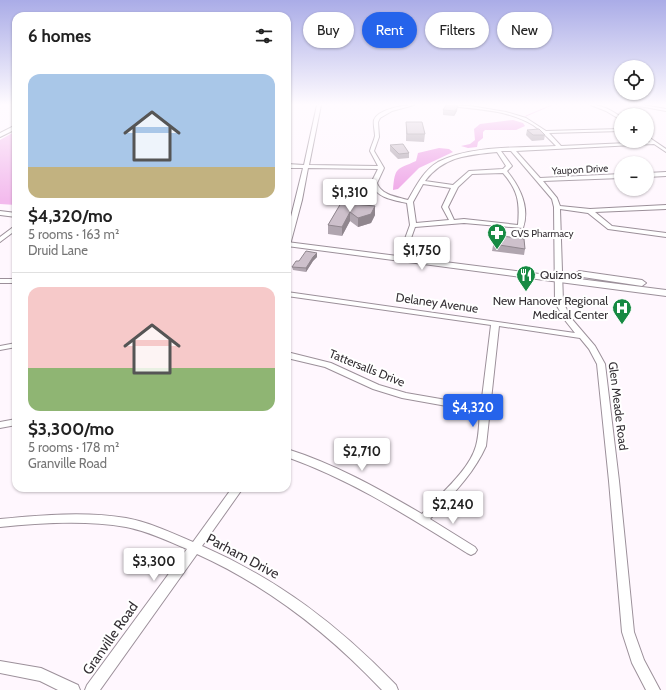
<!DOCTYPE html>
<meta charset="utf-8">
<style>
body{margin:0;font-family:Cabin,sans-serif;background:#f6f6f6;color:#222;height:100vh;display:flex;flex-direction:column;font-size:15px;white-space:nowrap}
*{box-sizing:border-box;margin:0}
p{font-size:13px;color:#767676}
.icon{flex:none;width:22px;height:22px;fill:none;stroke:currentColor;stroke-width:2;stroke-linecap:round;stroke-linejoin:round}
.map{position:relative;flex:1;overflow:hidden}
.panel{position:absolute;left:12px;top:12px;width:279px;height:480px;display:flex;flex-direction:column;background:#fff;border-radius:12px;box-shadow:0 1px 3px #0004}
.panel>*{flex:none}
.top-card{position:absolute;left:303px;top:12px;width:303px;height:36px;display:flex;gap:8px}
.tools{position:absolute;left:614px;top:60px;display:grid;gap:8px}
.tools a{display:grid;place-items:center;width:40px;height:40px;border-radius:50%;background:#fff;box-shadow:0 1px 3px #0004;font-size:20px}
.price{position:absolute;translate:-50% -34px;padding:0 9px;border-radius:4px;background:#fff;color:#222;font-size:13px;line-height:26px;filter:drop-shadow(0 1px 2px #0008)}
.price::after{content:'';position:absolute;left:50%;top:24px;width:12px;height:9px;margin-left:-6px;background:inherit;clip-path:polygon(0 0,100% 0,50% 100%)}
.price.on{background:#2563eb;color:#fff}
ul{padding:0;list-style:none}
li{display:grid;align-content:center;gap:8px;height:212px;padding:0 16px}
li+li{border-top:1px solid #e0e0e0}
li span{display:grid;place-items:center;height:124px;border-radius:12px;color:#555}
li>.icon{margin-inline-start:auto}
span .icon{width:72px;height:72px;fill:#fffc;stroke-width:1}
li b{font-size:17px}
h2{display:flex;justify-content:space-between;align-items:center;height:48px;padding:0 16px;font-size:17px}
.tag{padding:0 14px;border-radius:18px;background:#fff;box-shadow:0 1px 3px #0004;font-size:14px;line-height:36px}
.tag.on{background:#2563eb;color:#fff}
.map>svg:first-child{display:block}
.green{fill:#f3baed}
.water{fill:#eea1e6}
.lines{fill:none;stroke-linecap:round;stroke-linejoin:round}
.stream{stroke:#eea1e6;stroke-width:1}
.minor-casing{stroke:#9c909a;stroke-width:2}
.major-casing{stroke:#9c909a;stroke-width:2}
.minor{fill:#fff;fill-rule:evenodd}
.major{fill:#fff;fill-rule:evenodd}
.wall{fill:#b0a5af}
.shaded-wall{fill:#90868e}
.building{fill:#cdc0cb;stroke:#90868e}
.labels{text-anchor:middle;stroke-width:4;stroke-linejoin:round;paint-order:stroke}
.far-street-label{font-size:10px;fill:#353035;stroke:#fff}
.far-poi-label{font-size:10px;fill:#353035;stroke:#fff;text-anchor:start}
.poi-label{font-size:12px;fill:#353035;stroke:#fff;text-anchor:start}
.street-label{font-size:12px;fill:#353035;stroke:#fff}
.near-street-label{font-size:14px;fill:#353035;stroke:#fff}
</style>
<div class="map">
<svg width="666" height="690" viewBox="0 0 666 690">
<rect width="100%" height="100%" fill="#fff7fe"/>
<path class="green" d="M16 131V205L0 204V140Z"/>
<path class="water" d="M513 120 523 123 525 126 516 130H485L483 132V138L478 142 477 147 468 148 461 146 470 144 475 140 474 129 480 124Z
M439 148 449 149 453 152 419 168 398 189 393 190C395 167 396 170 416 161L418 153Z"/>
<g class="lines">
<path class="stream" d="M526 116 552 105"/>
<defs>
<path id="minor" d="M317 105H321L309 165 378 166 370 151C371 146 374 141 375 136 375 131 373 125 374 120 378 109 404 105 414 105L392 111 380 118 378 122 379 137 374 151 384 168 377 183C381 195 397 197 408 200 416 186 424 170 438 162 471 145 520 148 556 146 549 139 542 131 533 125 508 110 477 109 449 106L447 105 470 106 506 112 526 118 546 131 621 129V131L549 133 561 146 650 142 647 139V136L666 149V152L654 144 516 151 540 178 621 174V178L543 181 557 198 560 206 590 209 666 205V209L595 212 612 226 666 233V237L608 229 588 213 560 209 563 302 571 318 595 346 605 364 619 481 634 632 644 660 660 690H646L632 663 622 632 609 481 597 364 589 349 580 338 499 326 486 446C473 475 451 496 430 519L475 547 477 550 475 553 471 555 467 553C409 517 352 480 287 457V449C335 464 379 489 422 514 439 495 469 471 476 446 479 436 479 423 480 412L402 398 373 389 325 367 287 358V352L331 363 379 385 406 393 481 406 491 325 287 296V292L575 333 564 319 555 302 554 207 552 199 511 151H501L512 166 507 171C520 187 530 207 523 228L464 223 415 227 404 258 403 259H399L398 258 410 225 407 203C394 200 376 198 371 183L378 169 308 168 302 200 290 245 287 247V233L303 168H287V164L304 165ZM497 152 506 166 503 169 469 171 453 185 425 181C444 156 468 155 497 152ZM503 173C518 190 520 202 518 225L464 219 454 220 448 207 458 187 472 174ZM423 184 451 188 442 207 449 220 416 223 413 202Z
M591 105C603 105 612 111 621 117V120L606 111Z
M634 105H643L666 109V111Z
M666 172V176L647 177V173Z
M16 225V230L0 242V237Z
M0 279H16V283H0Z
M16 343V347L0 350V346Z
M16 419V425L0 428V422Z
M232 488H243L202 546C279 580 338 625 396 685L398 690H382C328 633 268 586 197 554L100 690H85L87 685 187 549C168 541 147 531 126 527 85 520 41 523 0 527V519C41 515 85 511 126 518 149 522 172 533 193 542Z
M0 661 41 668 78 685 80 690H58L40 681 0 673Z"/>
<path id="major" d="M16 125V129L0 137V133Z
M0 211 16 213V217L0 215Z
M287 242 666 290V296L287 246Z
M579 271 642 280 646 283 642 286 576 276 575 274Z"/>
</defs>
<use href="#minor" class="minor-casing"/>
<use href="#major" class="major-casing"/>
<use href="#minor" class="minor"/>
<use href="#major" class="major"/>
</g>
<path class="wall" d="M443 110 457 111 454 116 443 115Z
M406 122 425 134 424 142 406 141Z
M527 130 545 135 544 140 532 141 526 135Z
M390 145 409 153V158L398 159 390 151Z
M341 203 375 215 371 223 358 227 350 221 342 236 328 234V225Z
M495 235 525 249 524 255 492 251Z
M317 253V257L313 261 306 272 293 270 292 267 299 261Z"/>
<path class="shaded-wall" d="M458 106 457 111 454 116 455 111Z
M375 206V215L371 223 358 227V218Z
M350 212V221L342 236V227Z
M317 253V257L313 261 306 272V268L313 257Z"/>
<path class="building" d="M446 105 458 106 455 111 443 110Z
M406 122H422L425 134H407Z
M539 129 545 135H533L527 130Z
M403 144 409 153 399 154 390 145Z
M341 203 375 206 371 214 358 218 350 212 342 227 328 225Z
M495 235 524 239 525 249 493 244Z
M306 251 317 253 313 257 306 268 292 267 296 261H299Z"/>
<linearGradient id="sky" x2="0" y2="1"><stop stop-color="#aaace7"/><stop offset="0.52" stop-color="#fffbff"/><stop offset="1" stop-color="#fffbff" stop-opacity="0"/></linearGradient>
<rect width="666" height="201" fill="url(#sky)"/>
<defs>
<symbol id="pharmacy-pin" viewBox="-11 -11 22 30"><path d="M0 17L-7.5 6A9.5 9.5 0 1 1 7.5 6Z" fill="#178a43" stroke="#fff"/><path d="M-2-6h4v4h4v4h-4v4h-4v-4h-4v-4h4Z" fill="#fff"/></symbol>
<symbol id="restaurant-pin" viewBox="-11 -11 22 30"><path d="M0 17L-7.5 6A9.5 9.5 0 1 1 7.5 6Z" fill="#178a43" stroke="#fff"/><path d="M-5-6h1v4h1v-4h1v4h1v-4h1v5L-1.5 .5V6h-2V.5L-5-1ZM5-6V6H3V1.5H1.5Q1.5-4 5-6Z" fill="#fff"/></symbol>
<symbol id="hospital-pin" viewBox="-11 -11 22 30"><path d="M0 17L-7.5 6A9.5 9.5 0 1 1 7.5 6Z" fill="#178a43" stroke="#fff"/><path d="M-5-5h3v3.5h4V-5h3V5h-3V1.5h-4V5h-3Z" fill="#fff"/></symbol>
</defs>
<g fill-rule="evenodd">
<use href="#pharmacy-pin" x="486" y="222" width="22" height="30"/>
<use href="#restaurant-pin" x="515" y="264" width="22" height="30"/>
<use href="#hospital-pin" x="611" y="297" width="22" height="30"/>
</g>
<g class="labels">
<g class="far-street-label">
<text transform="translate(580 169) rotate(-3)" y="4">Yaupon Drive</text>
</g>
<g class="far-poi-label">
<text x="511" y="237">CVS Pharmacy</text>
</g>
<g class="poi-label">
<text x="540" y="279">Quiznos</text>
<text x="608" y="305" text-anchor="end">New Hanover Regional<tspan x="608" dy="14">Medical Center</tspan></text>
</g>
<g class="street-label">
<text transform="translate(437 303) rotate(8)" y="4">Delaney Avenue</text>
<text transform="translate(367 368) rotate(22)" y="4">Tattersalls Drive</text>
<text transform="translate(618 406) rotate(83)" y="4">Glen Meade Road</text>
</g>
<g class="near-street-label">
<text transform="translate(243 556) rotate(28)" y="5">Parham Drive</text>
<text transform="translate(110 638) rotate(-55)" y="5">Granville Road</text>
</g>
</g>
</svg>
<div class="tools">
<a><svg class="icon" aria-label="locate" viewBox="0 0 24 24"><circle cx="12" cy="12" r="6"/><path d="M12 2v4M12 18v4M2 12h4M18 12h4"/></svg></a>
<a>+</a>
<a>−</a>
</div>
<b class="price" style="left:350px;top:213px">$1,310</b>
<b class="price" style="left:422px;top:271px">$1,750</b>
<b class="price on" style="left:473px;top:428px">$4,320</b>
<b class="price" style="left:362px;top:472px">$2,710</b>
<b class="price" style="left:453px;top:525px">$2,240</b>
<b class="price" style="left:154px;top:582px">$3,300</b>
<div class="top-card">
<a class="tag">Buy</a>
<a class="tag on">Rent</a>
<a class="tag">Filters</a>
<a class="tag">New</a>
</div>
<section class="panel">
<h2>6 homes<svg class="icon" aria-label="filters" viewBox="0 0 24 24"><path d="M4 7h16M4 17h16"/><circle cx="9" cy="7" r="2"/><circle cx="15" cy="17" r="2"/></svg></h2>
<ul>
<li><span style="background:linear-gradient(#a9c7e8 75%,#c2b280 0)"><svg class="icon" aria-label="home" viewBox="0 0 24 24"><path d="M3 11l9-7 9 7M6 9v11h12V9"/></svg></span><div><b>$4,320/mo</b><p>5 rooms · 163 m²</p><p>Druid Lane</p></div></li>
<li><span style="background:linear-gradient(#f6c9c9 65%,#8fb573 0)"><svg class="icon" aria-label="home" viewBox="0 0 24 24"><path d="M3 11l9-7 9 7M6 9v11h12V9"/></svg></span><div><b>$3,300/mo</b><p>5 rooms · 178 m²</p><p>Granville Road</p></div></li>
</ul>
</section>
</div>
